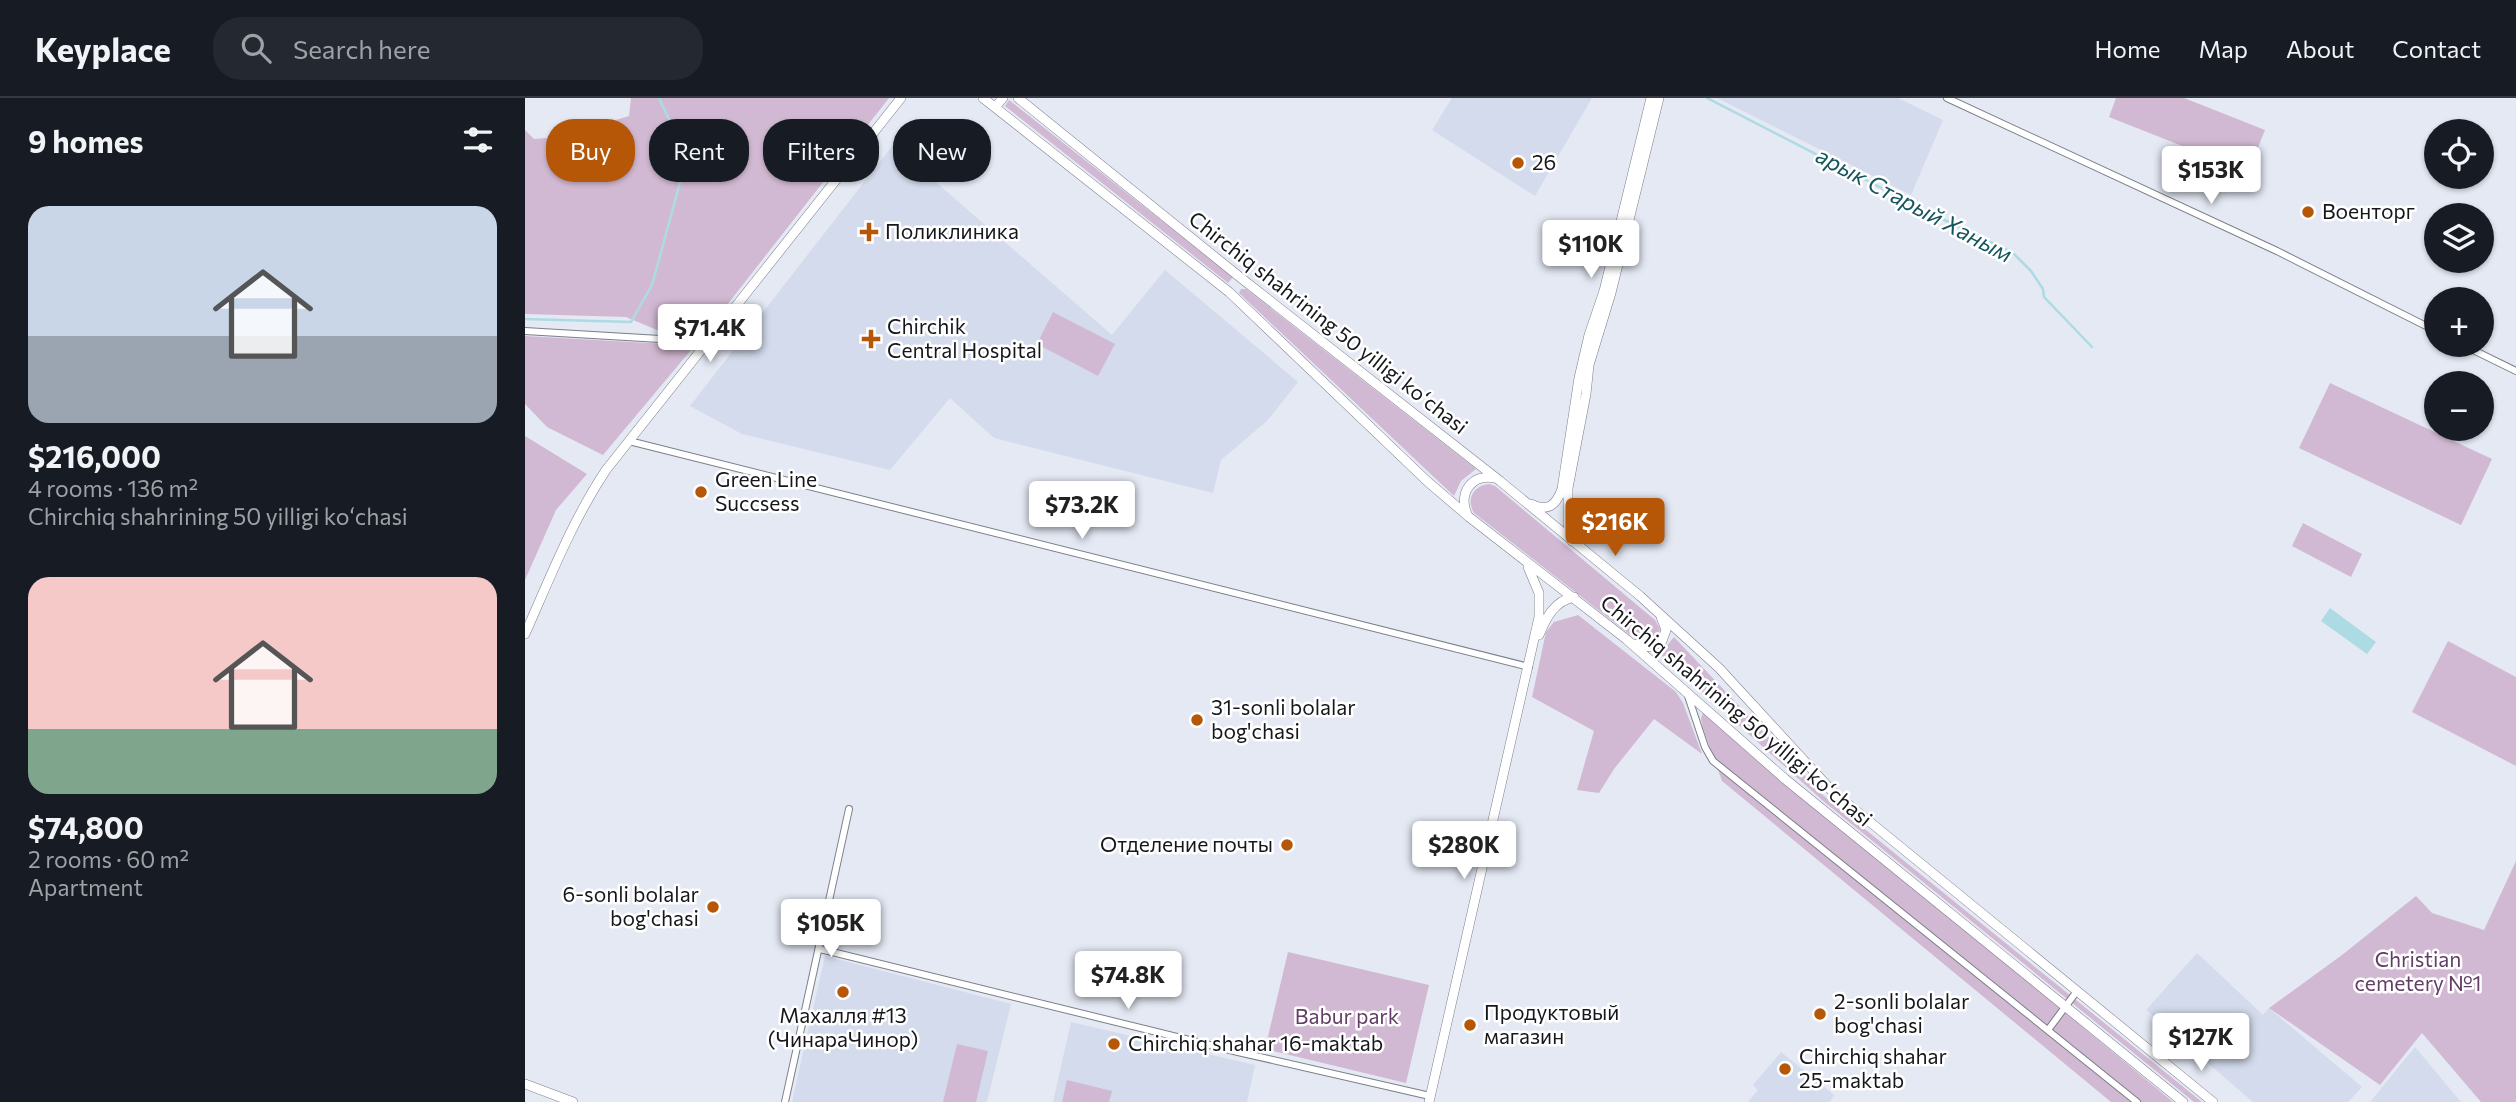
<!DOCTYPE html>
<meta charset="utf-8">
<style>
body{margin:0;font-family:Commissioner,sans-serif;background:#242831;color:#f1f3f6;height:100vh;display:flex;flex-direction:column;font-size:26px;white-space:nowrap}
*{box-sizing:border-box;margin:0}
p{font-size:23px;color:#9ea1a6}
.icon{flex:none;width:38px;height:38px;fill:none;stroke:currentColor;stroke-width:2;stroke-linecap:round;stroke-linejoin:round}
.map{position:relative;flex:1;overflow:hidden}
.details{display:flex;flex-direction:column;background:#171b24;width:525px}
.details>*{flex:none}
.guide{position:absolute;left:21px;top:21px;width:665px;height:63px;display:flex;gap:14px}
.tools{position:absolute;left:1899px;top:21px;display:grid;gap:14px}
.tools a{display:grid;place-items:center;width:70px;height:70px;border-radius:50%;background:#171b24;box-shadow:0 2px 5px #0004;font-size:35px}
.price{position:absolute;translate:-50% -60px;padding:0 16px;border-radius:7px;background:#fff;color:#222;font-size:23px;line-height:46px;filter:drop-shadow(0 2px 4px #0008)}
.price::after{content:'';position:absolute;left:50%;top:42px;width:21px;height:16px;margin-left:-10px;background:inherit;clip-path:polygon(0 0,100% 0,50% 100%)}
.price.active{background:#b55707;color:#fff}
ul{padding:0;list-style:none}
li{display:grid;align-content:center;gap:14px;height:371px;padding:0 28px}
li span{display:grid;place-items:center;height:217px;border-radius:21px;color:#555}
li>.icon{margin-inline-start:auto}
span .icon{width:126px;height:126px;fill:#fffc;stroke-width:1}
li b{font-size:30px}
h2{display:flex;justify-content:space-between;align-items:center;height:84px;padding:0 28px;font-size:30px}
.pill{padding:0 24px;border-radius:28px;background:#171b24;box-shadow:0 2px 5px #0004;font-size:24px;line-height:63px}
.pill.active{background:#b55707;color:#fff}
header{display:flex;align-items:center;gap:42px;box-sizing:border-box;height:98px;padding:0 35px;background:#171b24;border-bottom:2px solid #363941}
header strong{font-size:33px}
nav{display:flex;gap:38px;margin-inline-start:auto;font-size:24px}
.search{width:490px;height:63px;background:#242831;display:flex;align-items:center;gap:18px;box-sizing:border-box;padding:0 24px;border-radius:28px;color:#9ea1a6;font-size:26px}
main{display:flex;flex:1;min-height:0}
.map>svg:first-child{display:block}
.built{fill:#d3dbec}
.green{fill:#d2b9d3}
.water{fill:#addbe3}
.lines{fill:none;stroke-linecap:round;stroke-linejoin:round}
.stream{stroke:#addbe3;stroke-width:2.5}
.street-casing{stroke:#7b7f89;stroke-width:8}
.secondary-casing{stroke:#7b7f89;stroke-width:10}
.street{stroke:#fff;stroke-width:6}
.secondary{stroke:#fff;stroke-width:9}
.poi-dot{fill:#b55707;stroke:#fff;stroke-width:2.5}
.labels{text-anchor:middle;stroke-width:5;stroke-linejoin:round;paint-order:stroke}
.poi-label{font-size:21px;fill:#16171b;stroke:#fff;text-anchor:start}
.street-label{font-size:21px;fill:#16171b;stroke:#fff}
.park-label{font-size:21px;fill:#623d65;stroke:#fff}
.water-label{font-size:23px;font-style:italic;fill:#16555e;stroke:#fff}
</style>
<header>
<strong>Keyplace</strong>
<div class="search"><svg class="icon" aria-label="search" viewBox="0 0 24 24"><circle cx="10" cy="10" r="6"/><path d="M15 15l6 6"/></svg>Search here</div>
<nav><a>Home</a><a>Map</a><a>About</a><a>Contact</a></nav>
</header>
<main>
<section class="details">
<h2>9 homes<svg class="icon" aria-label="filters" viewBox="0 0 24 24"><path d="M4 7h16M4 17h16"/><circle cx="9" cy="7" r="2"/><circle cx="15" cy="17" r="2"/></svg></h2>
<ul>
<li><span style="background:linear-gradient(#c9d6e8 60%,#9aa5b1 0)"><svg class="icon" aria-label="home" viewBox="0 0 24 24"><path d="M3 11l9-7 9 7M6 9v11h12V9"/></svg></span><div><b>$216,000</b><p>4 rooms · 136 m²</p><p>Chirchiq shahrining 50 yilligi koʻchasi</p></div></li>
<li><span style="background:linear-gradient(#f6c9c9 70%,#7fa58c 0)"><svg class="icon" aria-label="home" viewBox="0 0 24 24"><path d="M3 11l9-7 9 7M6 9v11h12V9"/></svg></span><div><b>$74,800</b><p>2 rooms · 60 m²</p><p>Apartment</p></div></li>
</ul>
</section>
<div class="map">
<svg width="1991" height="1004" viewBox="0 0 1991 1004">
<rect width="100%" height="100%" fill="#e4e9f4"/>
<path class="built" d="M927 0H1067L1010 98 907 32Z
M1192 0H1373L1418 22 1386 97Z
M368 47 587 237 640 172 773 284 742 323 696 362 688 395 469 340 425 300 365 372 217 336 165 308Z
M1672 855 1738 917 1744 910 1837 989 1823 1004H1728L1621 912Z
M300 858 486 906 462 1004H267Z
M546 924 730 967 722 1004H528Z
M1890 949 1936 1004H1845Z
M1256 954 1309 997 1305 1004H1223L1233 992 1228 987Z"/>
<path class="green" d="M106 0H364L180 235 132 232 101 219 0 216V32L9 41 34 39 104 18Z
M1591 0H1659L1740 32 1723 74 1584 19Z
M484 2 708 179 703 185 480 8Z
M716 191H721L951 371 936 383 929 398 714 195Z
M528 214 590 246 573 278 512 246Z
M0 238 160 247 166 252 78 357 22 329 0 306Z
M1805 285 1967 361 1936 427 1774 350Z
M0 338 62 376 31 412 0 482Z
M964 386 970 388 1130 522 1135 531 1133 539 1125 544 1113 543 949 415C941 401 948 388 964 386Z
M1778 425 1837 456 1826 479 1767 448Z
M1053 517 1151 594 1158 605 1177 656 1129 621 1089 671 1074 695 1052 692 1069 633 1007 599 1021 534 1029 524Z
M1149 539 1299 698 1677 1004H1669L1297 702 1135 556Z
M1923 543 1991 579V668L1887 614Z
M1178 614 1648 1004H1586L1197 683 1178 630 1176 621Z
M1991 763V1004H1956L1897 935 1855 987 1744 910 1817 857 1891 798 1907 815 1959 832Z
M763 854 904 887 881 985 740 951Z
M432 946 463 953 451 1004H418Z
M542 982 587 993 584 1004H537Z"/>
<path class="water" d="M1805 510 1851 544 1842 556 1796 523Z"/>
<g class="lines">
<path class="stream" d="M1182 0 1401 113 1488 155 1506 173 1518 191 1519 199 1567 249
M0 221 106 224 127 187 162 59 134 0"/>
<defs>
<path id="street" d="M1422 0 1752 153 1911 233
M0 233 169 243 180 249
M1938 247 1991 273
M104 343 1004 569
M1162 595 1180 649 1188 663 1612 1004
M295 851 713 954 905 998
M1523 932 1552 893
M260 1004 324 711"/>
<path id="secondary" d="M458 0 704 194 903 384 944 419 1101 541 1260 681 1658 1004
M493 0 716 180 975 383 1115 498 1194 570 1307 693 1688 1004
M470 9 478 0
M1006 406C1022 414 1031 408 1037 391L1054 280 1064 237 1079 193 1126 0
M942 416C933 395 947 375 970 380
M1047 443 1043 426V390L1061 296 1064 267 1086 195 1134 0
M0 536C25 480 47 423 81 372L376 0
M1014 537C1021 520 1029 503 1049 499
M1109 546 1126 549 1137 543 1141 532 1136 519
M0 986 48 1004
M904 1004 1014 519V495L1003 469"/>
</defs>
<use href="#street" class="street-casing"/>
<use href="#secondary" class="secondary-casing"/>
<use href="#street" class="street"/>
<use href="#secondary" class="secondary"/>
</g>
<g class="poi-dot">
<circle cx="993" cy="65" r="7"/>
<circle cx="1783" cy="114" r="7"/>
<path d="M340.5 123.5h7v7h7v7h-7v7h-7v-7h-7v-7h7z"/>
<path d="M342.5 230.5h7v7h7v7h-7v7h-7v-7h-7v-7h7z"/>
<circle cx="176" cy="394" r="7"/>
<circle cx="672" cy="622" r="7"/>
<circle cx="762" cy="747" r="7"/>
<circle cx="188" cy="809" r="7"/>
<circle cx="318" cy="894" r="7"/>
<circle cx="1295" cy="916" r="7"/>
<circle cx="945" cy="927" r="7"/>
<circle cx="589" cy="946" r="7"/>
<circle cx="1260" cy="971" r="7"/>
</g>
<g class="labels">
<g class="poi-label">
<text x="1007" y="72">26</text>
<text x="1797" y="121">Военторг</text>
<text x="360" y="141">Поликлиника</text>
<text x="362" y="236">Chirchik<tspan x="362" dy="24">Central Hospital</tspan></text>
<text x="190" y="389">Green Line<tspan x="190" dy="24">Succsess</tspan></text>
<text x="686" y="617">31-sonli bolalar<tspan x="686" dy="24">bog'chasi</tspan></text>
<text x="748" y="754" text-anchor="end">Отделение почты</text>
<text x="174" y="804" text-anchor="end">6-sonli bolalar<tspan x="174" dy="24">bog'chasi</tspan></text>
<text x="1309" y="911">2-sonli bolalar<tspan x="1309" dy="24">bog'chasi</tspan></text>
<text x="959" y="922">Продуктовый<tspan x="959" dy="24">магазин</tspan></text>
<text x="318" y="925" text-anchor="middle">Махалля #13<tspan x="318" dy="24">(ЧинараЧинор)</tspan></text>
<text x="603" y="953">Chirchiq shahar 16-maktab</text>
<text x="1274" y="966">Chirchiq shahar<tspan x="1274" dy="24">25-maktab</tspan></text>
</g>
<g class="street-label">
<text transform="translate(803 225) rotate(38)" y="7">Chirchiq shahrining 50 yilligi koʻchasi</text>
<text transform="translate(1211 613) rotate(40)" y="7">Chirchiq shahrining 50 yilligi koʻchasi</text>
</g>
<g class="park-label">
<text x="1893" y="869">Christian<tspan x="1893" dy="24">cemetery №1</tspan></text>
<text x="822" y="926">Babur park</text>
</g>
<g class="water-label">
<text transform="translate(1389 107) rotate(28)" y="8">арык Старый Ханым</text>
</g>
</g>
</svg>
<div class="tools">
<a><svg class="icon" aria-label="locate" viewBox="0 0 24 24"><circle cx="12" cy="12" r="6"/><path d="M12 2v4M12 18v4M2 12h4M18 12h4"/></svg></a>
<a><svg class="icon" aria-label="layers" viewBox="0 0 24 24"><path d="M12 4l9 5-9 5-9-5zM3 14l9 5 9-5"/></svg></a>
<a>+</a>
<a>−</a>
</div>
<b class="price" style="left:1686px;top:108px">$153K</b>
<b class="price" style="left:1066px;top:182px">$110K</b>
<b class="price" style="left:185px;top:266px">$71.4K</b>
<b class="price" style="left:557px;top:443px">$73.2K</b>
<b class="price active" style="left:1090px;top:460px">$216K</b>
<b class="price" style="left:939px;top:783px">$280K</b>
<b class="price" style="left:306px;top:861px">$105K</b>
<b class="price" style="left:603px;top:913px">$74.8K</b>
<b class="price" style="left:1676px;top:975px">$127K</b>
<div class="guide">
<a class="pill active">Buy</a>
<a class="pill">Rent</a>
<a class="pill">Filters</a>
<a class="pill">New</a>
</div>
</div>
</main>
